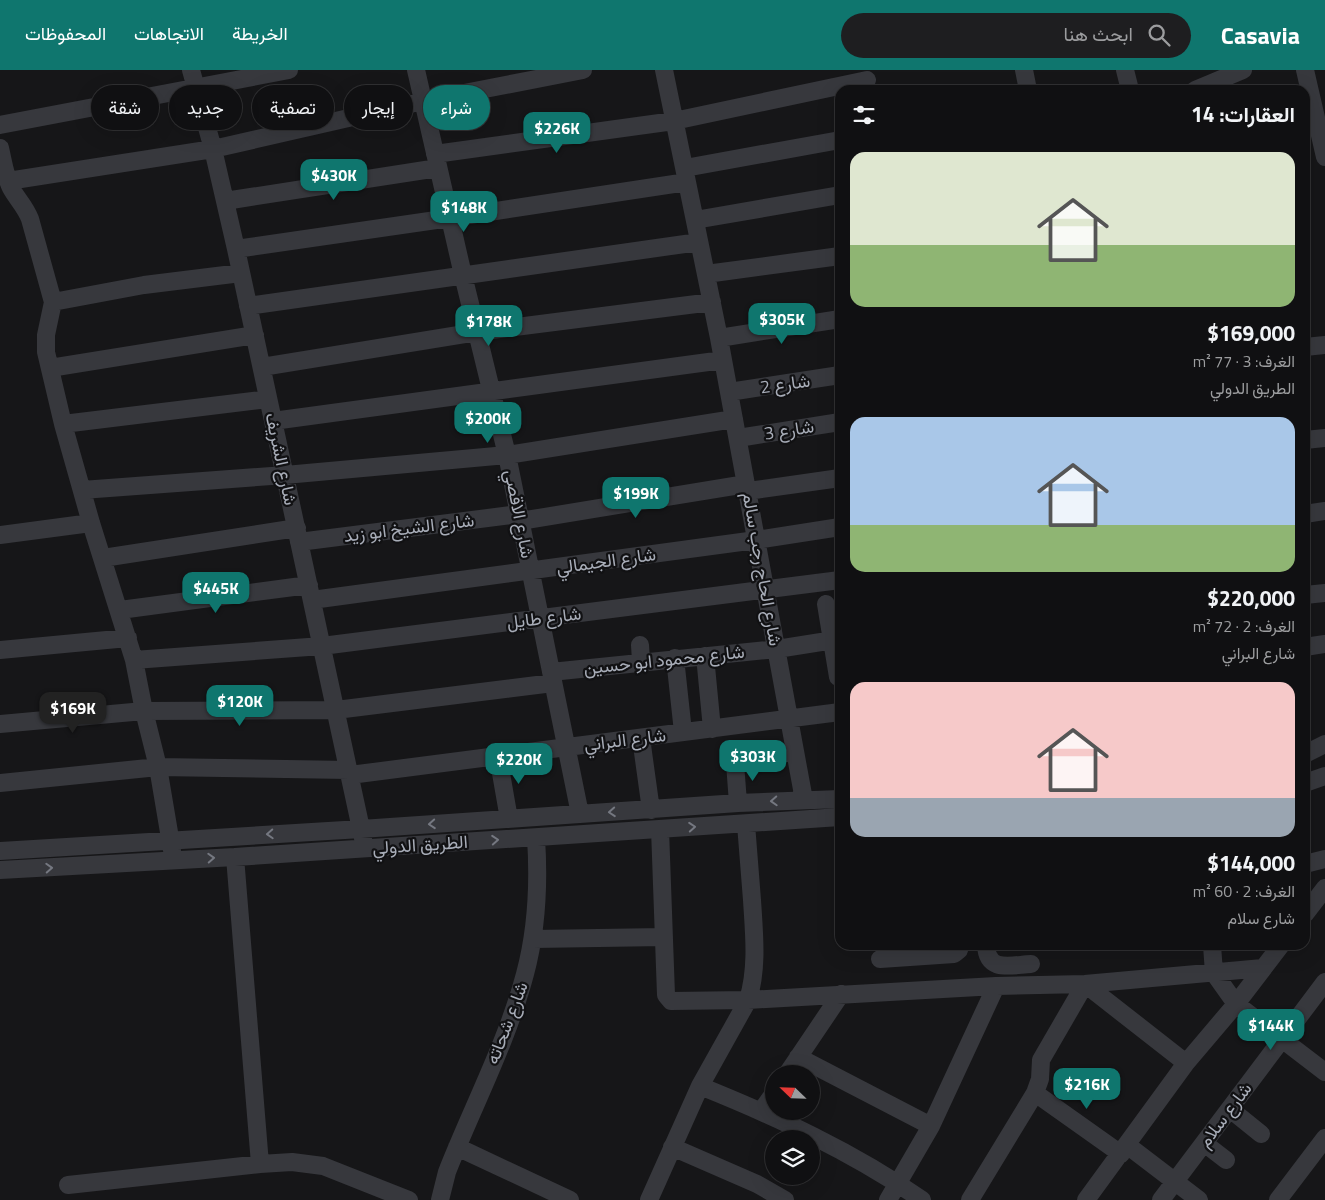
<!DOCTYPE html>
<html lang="ar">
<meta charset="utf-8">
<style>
body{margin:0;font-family:"Titillium Web",Vazirmatn,sans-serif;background:#1e1e20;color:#f1f3f6;direction:rtl;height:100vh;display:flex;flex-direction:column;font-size:19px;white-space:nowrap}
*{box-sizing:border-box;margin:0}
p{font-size:16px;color:#9c9d9f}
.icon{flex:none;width:28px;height:28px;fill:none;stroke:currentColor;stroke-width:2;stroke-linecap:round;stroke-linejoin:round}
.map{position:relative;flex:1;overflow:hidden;direction:ltr}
.side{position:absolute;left:835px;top:15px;width:475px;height:865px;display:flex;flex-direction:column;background:#101012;border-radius:15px;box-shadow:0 5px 20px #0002,0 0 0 1px #303032;direction:rtl}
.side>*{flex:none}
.banner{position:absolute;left:15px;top:15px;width:475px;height:45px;direction:rtl;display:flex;gap:10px}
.needle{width:32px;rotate:293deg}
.controls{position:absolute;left:765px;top:995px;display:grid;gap:10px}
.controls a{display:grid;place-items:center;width:55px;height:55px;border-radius:50%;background:#101012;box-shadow:0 5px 20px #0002,0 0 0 1px #303032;font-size:25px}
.price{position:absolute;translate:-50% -42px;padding:0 11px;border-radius:10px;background:#0f766e;color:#fff;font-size:16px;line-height:32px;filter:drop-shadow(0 1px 2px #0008)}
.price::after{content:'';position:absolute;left:50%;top:30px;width:15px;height:11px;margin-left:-8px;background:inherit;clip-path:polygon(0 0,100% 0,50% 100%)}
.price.on{background:#222;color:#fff}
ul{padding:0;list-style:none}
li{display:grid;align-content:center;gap:10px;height:265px;padding:0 15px}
li span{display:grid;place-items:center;height:155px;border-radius:15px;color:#555}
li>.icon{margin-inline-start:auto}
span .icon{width:90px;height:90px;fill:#fffc;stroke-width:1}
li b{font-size:21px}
h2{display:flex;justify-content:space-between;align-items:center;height:60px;padding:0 15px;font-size:21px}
.tag{padding:0 18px;border-radius:22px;background:#101012;box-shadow:0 5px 20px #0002,0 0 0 1px #303032;font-size:18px;line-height:45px}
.tag.on{background:#0f766e;color:#fff}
header{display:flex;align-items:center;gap:30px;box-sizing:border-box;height:70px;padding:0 25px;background:#0f766e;color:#fff}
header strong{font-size:24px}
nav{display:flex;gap:28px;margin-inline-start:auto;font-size:18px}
.search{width:350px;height:45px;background:#1e1e20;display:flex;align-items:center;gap:12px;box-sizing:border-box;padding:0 18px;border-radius:28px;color:#9c9d9f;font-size:19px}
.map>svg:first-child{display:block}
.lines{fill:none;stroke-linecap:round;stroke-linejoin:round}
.minor{stroke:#37383d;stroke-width:18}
.oneway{stroke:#757881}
.labels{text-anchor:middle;stroke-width:4.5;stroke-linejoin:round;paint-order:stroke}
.street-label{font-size:18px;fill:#a8adb8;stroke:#111113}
</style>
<header>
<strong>Casavia</strong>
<div class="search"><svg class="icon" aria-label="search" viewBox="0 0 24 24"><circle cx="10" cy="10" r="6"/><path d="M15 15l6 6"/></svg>ابحث هنا</div>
<nav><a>الخريطة</a><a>الاتجاهات</a><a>المحفوظات</a></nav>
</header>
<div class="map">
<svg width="1325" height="1130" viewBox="0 0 1325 1130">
<rect width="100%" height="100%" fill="#161618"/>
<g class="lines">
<path class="minor" d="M191 0 213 79 236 179 363 768
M416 0 463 205 507 385 580 744
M664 0 719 268 804 730
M1024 0 1028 20
M1125 0 1130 20
M1305 0 1325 87
M1195 20 1243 0
M0 55 289 0
M0 78C3 91 5 106 11 118 17 129 25 136 30 149L53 232 46 265V282L63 354 91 453 134 590 144 641 158 697 172 780
M435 84 674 51 867 10
M685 98 840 70
M8 111 213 79 423 31 583 0
M225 131 438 98
M695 150 840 125
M236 179 450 148 687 112
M706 204 840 186
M53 232 144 215 241 203
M248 236 699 172
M719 268 840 249
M1305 277 1325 275
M262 297 477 262 712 232
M50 298 255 265
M729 322 840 305
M273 351 723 290
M63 354 268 329
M738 368 840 352
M1305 370 1325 368
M82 420 285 405 507 385 734 349
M748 421 840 408
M1305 444 1325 441
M520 451 746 414
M0 465 91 453
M299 472 519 444
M103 488 297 458
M1305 525 1325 523
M312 530 756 470 840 457
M826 534 838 607
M120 540 309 515
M640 575 641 591
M1305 577 1325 574
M0 580 128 568
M705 586 712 659
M675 588 683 662
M134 590 322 576 840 510
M551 602 777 579 840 569
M0 654 144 641 336 640 553 613
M641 668 651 740
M1305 684 1325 674
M498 686 509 749
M761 687 795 681
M735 693 738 733
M350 705 840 642
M0 713 158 697 349 700
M1305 713 1325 706
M660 759 666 925 671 931 748 930 996 916 1085 914 1263 898
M0 781 361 759 738 733 840 729
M235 787 260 1094
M1305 794 1325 789
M0 800 235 787 840 747
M1305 844 1325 818
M533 869 664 867
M986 875C987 903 1011 895 1031 894
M1212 875 1214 903 1236 934 1325 1002
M880 889 954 884 959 880 960 875
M798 987 931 1056
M787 1004 841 924
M700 1016C777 1047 853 1082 922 1130
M1035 1023 1121 1084
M1230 1039 1261 1064
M762 1040 774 1023
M1204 1073 1226 1090
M1127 1075 1199 1130
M457 1077 570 1130
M672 1077 757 1114 785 1130
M68 1115 260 1094 292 1092 323 1096 409 1130
M440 1130 447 1102C473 1036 507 972 525 904 537 859 539 813 536 768
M649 1130 700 1016 748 930C758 897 754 863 752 830 750 805 748 779 746 754
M888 1130 931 1056 996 916
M970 1130 1035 1023 1040 1009 1041 990 1085 914 1186 993
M1086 1130 1186 993 1236 934 1281 875
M1161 1130 1325 912
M1278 1130 1325 1068"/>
</g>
<defs><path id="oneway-chevron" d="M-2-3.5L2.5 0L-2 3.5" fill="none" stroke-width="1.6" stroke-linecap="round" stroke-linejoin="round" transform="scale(1.25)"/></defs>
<g class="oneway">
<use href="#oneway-chevron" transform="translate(774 731) rotate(177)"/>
<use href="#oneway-chevron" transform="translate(612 742) rotate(176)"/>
<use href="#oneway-chevron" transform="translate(432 754) rotate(176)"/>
<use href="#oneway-chevron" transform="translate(692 757) rotate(-4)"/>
<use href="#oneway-chevron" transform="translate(270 764) rotate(177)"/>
<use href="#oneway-chevron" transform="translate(495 770) rotate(-4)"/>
<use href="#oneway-chevron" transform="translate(211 788) rotate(-3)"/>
<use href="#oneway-chevron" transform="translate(49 798) rotate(-3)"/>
</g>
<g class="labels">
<g class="street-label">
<text transform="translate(785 314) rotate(-8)" y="6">شارع 2</text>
<text transform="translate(789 360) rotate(-9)" y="6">شارع 3</text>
<text transform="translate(281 389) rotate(78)" y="6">شارع الشريف</text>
<text transform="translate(519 444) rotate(79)" y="6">شارع الاقصي</text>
<text transform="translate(409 458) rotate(-7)" y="6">شارع الشيخ ابو زيد</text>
<text transform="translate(606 491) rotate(-8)" y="6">شارع الجيمالي</text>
<text transform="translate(762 499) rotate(80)" y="6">شارع الحاج رجب سالم</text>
<text transform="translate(544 548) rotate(-7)" y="6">شارع طايل</text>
<text transform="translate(664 590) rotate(-6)" y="6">شارع محمود ابو حسين</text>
<text transform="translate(625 670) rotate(-7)" y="6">شارع البراني</text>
<text transform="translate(420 775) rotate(-4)" y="6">الطريق الدولي</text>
<text transform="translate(507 953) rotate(-69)" y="6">شارع شحاته</text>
<text transform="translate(1225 1045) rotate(-53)" y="6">شارع سلام</text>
</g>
</g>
</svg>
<div class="controls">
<a><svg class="needle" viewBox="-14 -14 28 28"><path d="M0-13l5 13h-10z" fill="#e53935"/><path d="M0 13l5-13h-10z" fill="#9c9d9f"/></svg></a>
<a><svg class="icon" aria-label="layers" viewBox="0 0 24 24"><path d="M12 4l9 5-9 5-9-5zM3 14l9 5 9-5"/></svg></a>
</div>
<b class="price" style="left:557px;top:84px">$226K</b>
<b class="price" style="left:334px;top:131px">$430K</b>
<b class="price" style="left:464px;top:163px">$148K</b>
<b class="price" style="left:782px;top:275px">$305K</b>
<b class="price" style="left:489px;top:277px">$178K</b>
<b class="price" style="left:488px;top:374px">$200K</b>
<b class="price" style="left:636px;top:449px">$199K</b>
<b class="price" style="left:216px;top:544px">$445K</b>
<b class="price" style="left:240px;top:657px">$120K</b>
<b class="price on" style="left:73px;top:664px">$169K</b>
<b class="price" style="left:753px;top:712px">$303K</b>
<b class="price" style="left:519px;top:715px">$220K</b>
<b class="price" style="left:1271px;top:981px">$144K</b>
<b class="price" style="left:1087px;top:1040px">$216K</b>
<div class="banner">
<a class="tag on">شراء</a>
<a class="tag">إيجار</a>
<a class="tag">تصفية</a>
<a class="tag">جديد</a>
<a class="tag">شقة</a>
</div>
<section class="side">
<h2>العقارات: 14<svg class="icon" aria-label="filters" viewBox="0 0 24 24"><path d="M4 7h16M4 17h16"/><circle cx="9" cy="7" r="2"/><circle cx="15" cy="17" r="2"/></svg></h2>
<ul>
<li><span style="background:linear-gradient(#dfe7d0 60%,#8fb573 0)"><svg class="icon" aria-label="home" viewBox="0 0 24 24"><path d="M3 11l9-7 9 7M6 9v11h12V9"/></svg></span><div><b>$169,000</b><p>الغرف: 3 · 77 m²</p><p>الطريق الدولي</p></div></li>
<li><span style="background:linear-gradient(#a9c7e8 70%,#8fb573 0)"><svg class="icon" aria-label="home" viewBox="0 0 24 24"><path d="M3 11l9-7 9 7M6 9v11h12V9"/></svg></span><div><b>$220,000</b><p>الغرف: 2 · 72 m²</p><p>شارع البراني</p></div></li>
<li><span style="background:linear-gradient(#f6c9c9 75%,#9aa5b1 0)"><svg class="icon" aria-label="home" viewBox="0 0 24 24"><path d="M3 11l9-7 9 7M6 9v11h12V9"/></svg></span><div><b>$144,000</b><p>الغرف: 2 · 60 m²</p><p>شارع سلام</p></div></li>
</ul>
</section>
</div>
